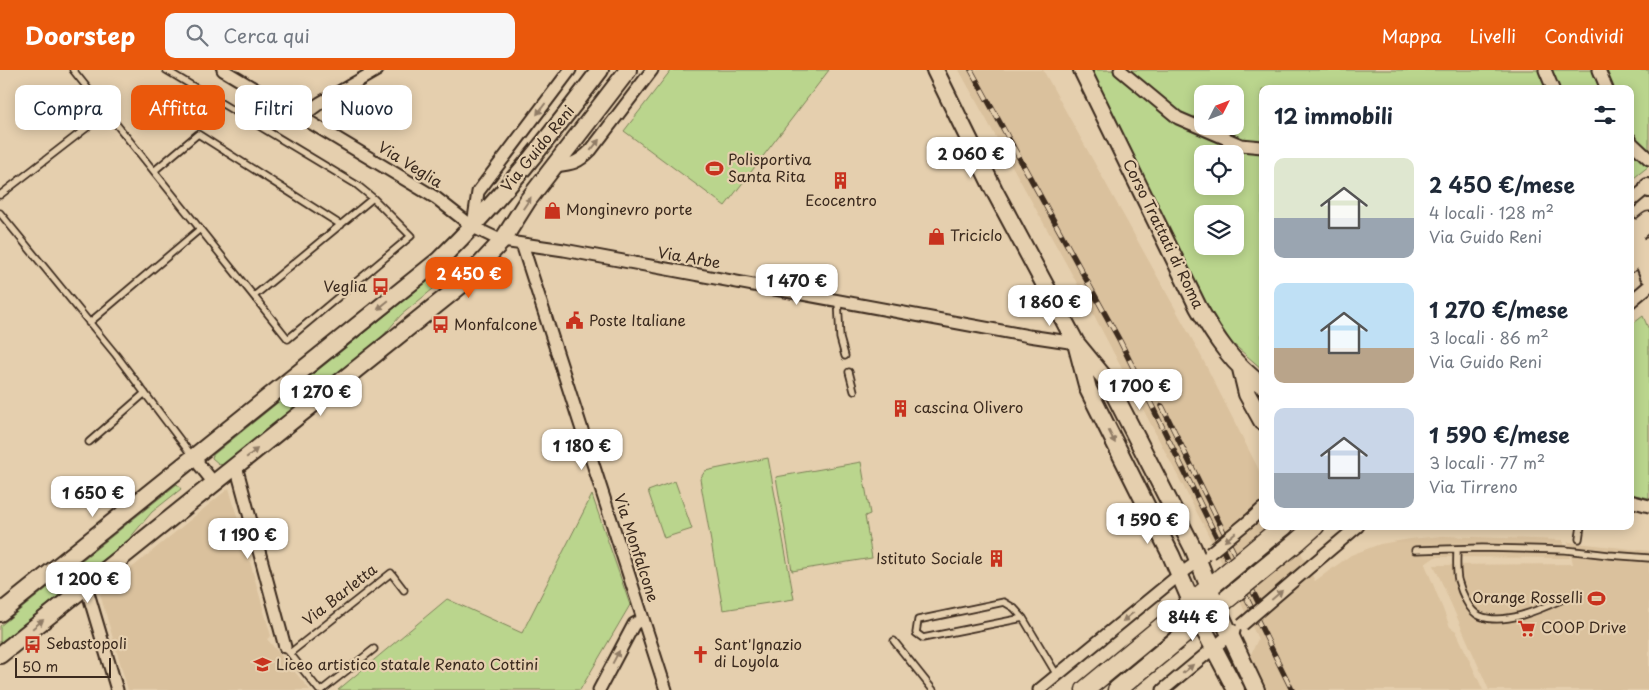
<!DOCTYPE html>
<html lang="it">
<meta charset="utf-8">
<style>
body{margin:0;font-family:"Playpen Sans",sans-serif;background:#f6f6f7;color:#1f2937;height:100vh;display:flex;flex-direction:column;font-size:19px;white-space:nowrap}
*{box-sizing:border-box;margin:0}
p{font-size:16px;color:#747a83}
.icon{flex:none;width:28px;height:28px;fill:none;stroke:currentColor;stroke-width:2;stroke-linecap:round;stroke-linejoin:round}
.map{position:relative;flex:1;overflow:hidden}
.panel{position:absolute;left:1259px;top:15px;width:375px;height:445px;display:flex;flex-direction:column;background:#fff;border-radius:10px;box-shadow:0 2px 12px #0003}
.panel>*{flex:none}
.hud{position:absolute;left:15px;top:15px;width:475px;height:45px;display:flex;gap:10px}
.needle{width:32px;rotate:48deg}
.fabs{position:absolute;left:1194px;top:15px;display:grid;gap:10px}
.fabs a{display:grid;place-items:center;width:50px;height:50px;border-radius:10px;background:#fff;box-shadow:0 2px 12px #0003;font-size:25px}
.scale{position:absolute;left:15px;bottom:12px;width:96px;box-sizing:border-box;padding-left:5px;border:2px solid #3b2a1e;border-top:0;font-size:14px;line-height:18px;white-space:nowrap;color:#3b2a1e;-webkit-text-stroke:4px #e5cfae;paint-order:stroke}
.price{position:absolute;translate:-50% -42px;padding:0 11px;border-radius:10px;background:#fff;color:#222;font-size:16px;line-height:32px;filter:drop-shadow(0 1px 2px #0008)}
.price::after{content:'';position:absolute;left:50%;top:30px;width:15px;height:11px;margin-left:-8px;background:inherit;clip-path:polygon(0 0,100% 0,50% 100%)}
.price.selected{background:#ea580c;color:#fff}
ul{padding:0;list-style:none}
li{display:flex;align-items:center;gap:15px;height:125px;padding:0 15px}
li span{display:grid;place-items:center;flex:none;width:140px;height:100px;border-radius:10px;color:#555}
li>.icon{margin-inline-start:auto}
span .icon{width:60px;height:60px;fill:#fffc;stroke-width:1}
li b{font-size:21px}
h2{display:flex;justify-content:space-between;align-items:center;height:60px;padding:0 15px;font-size:21px}
.chip{padding:0 18px;border-radius:10px;background:#fff;box-shadow:0 2px 12px #0003;font-size:18px;line-height:45px}
.chip.selected{background:#ea580c;color:#fff}
header{display:flex;align-items:center;gap:30px;box-sizing:border-box;height:70px;padding:0 25px;background:#ea580c;color:#fff}
header strong{font-size:24px}
nav{display:flex;gap:28px;margin-inline-start:auto;font-size:18px}
.search{width:350px;height:45px;background:#f6f6f7;display:flex;align-items:center;gap:12px;box-sizing:border-box;padding:0 18px;border-radius:10px;color:#747a83;font-size:19px}
.map>svg:first-child{display:block}
.built{fill:#dac19d}
.green{fill:#bad58d;stroke:#7a8056;fill-rule:evenodd}
.lines{fill:none;stroke-linecap:round;stroke-linejoin:round}
.lane-casing{stroke:#3b2a1e;stroke-width:9}
.street-casing{stroke:#3b2a1e;stroke-width:15}
.secondary-casing{stroke:#3b2a1e;stroke-width:20}
.primary-casing{stroke:#3b2a1e;stroke-width:21}
.lane{stroke:#e5cfae;stroke-width:5.5}
.street{stroke:#e5cfae;stroke-width:11}
.secondary{stroke:#e5cfae;stroke-width:16}
.primary{stroke:#e5cfae;stroke-width:18}
.rail-casing{stroke:#3b2a1e;stroke-width:5.5}
.rail{stroke:#e5cfae;stroke-width:4;stroke-dasharray:11;stroke-linecap:butt}
.street-bridge-casing{stroke:#3b2a1e;stroke-width:15;stroke-linecap:butt}
.primary-bridge-casing{stroke:#3b2a1e;stroke-width:21;stroke-linecap:butt}
.street-bridge{stroke:#e5cfae;stroke-width:11}
.primary-bridge{stroke:#e5cfae;stroke-width:18}
.oneway{fill:#907c66}
.labels{text-anchor:middle;stroke-width:4.5;stroke-linejoin:round;paint-order:stroke}
.street-label{font-size:15px;fill:#3b2a1e;stroke:#e5cfae}
.poi-label{font-size:15px;fill:#3b2a1e;stroke:#e5cfae;text-anchor:start}
</style>
<header>
<strong>Doorstep</strong>
<div class="search"><svg class="icon" aria-label="search" viewBox="0 0 24 24"><circle cx="10" cy="10" r="6"/><path d="M15 15l6 6"/></svg>Cerca qui</div>
<nav><a>Mappa</a><a>Livelli</a><a>Condividi</a></nav>
</header>
<div class="map">
<svg width="1649" height="620" viewBox="0 0 1649 620">
<rect width="100%" height="100%" fill="#e5cfae"/>
<filter id="ink" filterUnits="userSpaceOnUse"><feTurbulence type="fractalNoise" baseFrequency=".02" numOctaves="2"/><feDisplacementMap in="SourceGraphic" scale="10" xChannelSelector="R" yChannelSelector="G"/><feConvolveMatrix kernelMatrix="1 2 1 2 8 2 1 2 1" color-interpolation-filters="sRGB"/></filter>
<g filter="url(#ink)">
<path class="built" d="M959 0H1043L1197 278 1262 406V456H1288L1315 511 1351 485 1380 474 1410 469 1442 466 1562 470 1570 488 1435 487 1425 494 1450 557 1456 561 1483 620H1267L1250 586 1258 569 1206 460 1084 226Z
M229 418 271 566 267 569 310 620H128L100 524Z
M1568 472 1649 481V620H1489L1434 495 1573 494Z"/>
<path class="green" d="M671 0H829L725 136 624 61Z
M1090 0H1649V96L1630 111V19H1262V299L1231 272 1210 246ZM1202 24H1235V56H1202ZM1202 84H1235V116H1202ZM1202 144H1235V176H1202Z
M443 199 449 206 401 245 382 267 223 395 219 394 212 388 213 385Z
M1643 246 1649 260V428L1630 424V256Z
M768 388 794 529 723 540 700 409 705 401Z
M861 392 870 444 865 446 872 488 792 501 776 407Z
M675 411 692 459 664 468 648 421Z
M177 414 181 419 152 442 128 470 0 573V556Z
M592 425 630 535 580 620H338L447 529 522 563Z"/>
<g class="lines">
<defs>
<path id="lane" d="M73 0 288 269 411 166 373 128 254 226
M166 0 357 115 373 128
M154 101 198 64 341 155
M0 125 107 42
M0 143 116 285 193 387
M838 230 840 268 845 286
M89 253 200 159
M849 302 854 321
M89 372 145 323
M1579 469 1581 456
M1457 479C1457 489 1456 500 1458 510 1461 521 1469 542 1480 546 1504 556 1541 539 1563 529
M1415 480 1482 478 1565 480 1609 485 1649 488
M1023 548 923 568 916 563 918 550 1004 532 1014 538 1023 548 1057 605
M894 571 933 620
M288 581 319 620
M290 583 391 503 404 520
M322 620 374 579"/>
<path id="street" d="M223 0 436 128 473 157 502 171 564 180 1029 266 1076 273
M1120 0 1178 48 1241 75 1262 77
M1545 0 1553 19
M1599 0 1607 19
M301 47 320 33 377 0
M1630 69 1632 73 1649 89
M555 96C573 94 578 93 591 80L652 0
M1630 132 1649 116
M473 155 478 122 570 0
M522 174 666 620
M1630 232 1649 216
M193 387 214 413
M236 396 285 577
M1630 431 1649 436
M1250 450 1262 439
M1312 495 1358 456
M86 516 117 620
M599 620 634 554 643 549
M1039 620 1179 505 1203 488
M1163 620 1234 561"/>
<path id="secondary" d="M935 0 994 120 1076 273 1108 312 1193 478 1217 537 1256 620
M1082 0 1198 237C1215 267 1233 295 1262 315
M1648 117 1649 119
M1630 155 1649 206
M1077 277 1088 319 1171 485 1200 552 1236 620
M1241 299 1247 324 1262 351
M0 543 439 190C499 132 550 66 600 0
M0 585 460 216 502 171 528 130 628 0"/>
<path id="primary" d="M1630 166 1649 151
M1630 193 1649 177
M1271 466 1284 456
M1298 471 1315 456
M1085 620 1223 506
M1117 620 1232 525"/>
</defs>
<use href="#lane" class="lane-casing"/>
<use href="#street" class="street-casing"/>
<use href="#secondary" class="secondary-casing"/>
<use href="#primary" class="primary-casing"/>
<use href="#lane" class="lane"/>
<use href="#street" class="street"/>
<use href="#secondary" class="secondary"/>
<use href="#primary" class="primary"/>
<defs>
<path id="rail" d="M971 0 1120 271 1292 620
M1162 336 1261 538"/>
</defs>
<use href="#rail" class="rail-casing"/>
<use href="#rail" class="rail"/>
<defs>
<path id="street-bridge" d="M1210 483 1250 450
M1242 555 1312 495"/>
<path id="primary-bridge" d="M1223 506 1271 466
M1232 525 1298 471"/>
</defs>
<use href="#street-bridge" class="street-bridge-casing"/>
<use href="#primary-bridge" class="primary-bridge-casing"/>
<use href="#street-bridge" class="street-bridge"/>
<use href="#primary-bridge" class="primary-bridge"/>
</g>
<defs><path id="oneway-solid" d="M-6-.8H1V-3.2L6.5 0L1 3.2V.8H-6Z" transform="scale(1.25)"/></defs>
<g class="oneway">
<use href="#oneway-solid" transform="translate(541 39) rotate(127)"/>
<use href="#oneway-solid" transform="translate(595 75) rotate(-52)"/>
<use href="#oneway-solid" transform="translate(527 133) rotate(-56)"/>
<use href="#oneway-solid" transform="translate(383 235) rotate(141)"/>
<use href="#oneway-solid" transform="translate(1112 367) rotate(63)"/>
<use href="#oneway-solid" transform="translate(252 383) rotate(-39)"/>
<use href="#oneway-solid" transform="translate(1230 467) rotate(140)"/>
<use href="#oneway-solid" transform="translate(1277 525) rotate(-41)"/>
<use href="#oneway-solid" transform="translate(1128 547) rotate(141)"/>
<use href="#oneway-solid" transform="translate(38 554) rotate(-39)"/>
<use href="#oneway-solid" transform="translate(616 587) rotate(-62)"/>
<use href="#oneway-solid" transform="translate(1188 599) rotate(-40)"/>
</g>
</g>
<defs>
<symbol id="stadium-bare" viewBox="-9 -9 18 18"><path d="M0-5a6.5 5 0 1 0 0 10a6.5 5 0 1 0 0-10ZM-3.5-1.8h7v3.6h-7Z" fill="#c8321e" stroke="#e5cfae" stroke-width="2.5" paint-order="stroke"/></symbol>
<symbol id="building-bare" viewBox="-9 -9 18 18"><path d="M-4-6H4V6H1V3H-1V6H-4ZM-2.5-4.3h1.7v1.8h-1.7ZM.8-4.3h1.7v1.8H.8ZM-2.5-1h1.7V.8h-1.7ZM.8-1h1.7V.8H.8Z" fill="#c8321e" stroke="#e5cfae" stroke-width="2.5" paint-order="stroke"/></symbol>
<symbol id="shop-bare" viewBox="-9 -9 18 18"><path d="M-5-2.5h2.3a2.7 3.5 0 0 1 5.4 0H5L5.5 6h-11ZM-1.5-2.5h3a1.5 2.3 0 0 0-3 0Z" fill="#c8321e" stroke="#e5cfae" stroke-width="2.5" paint-order="stroke"/></symbol>
<symbol id="bus-bare" viewBox="-9 -9 18 18"><path d="M-5-6H5V4H4V6H2V4H-2V6H-4V4H-5ZM-3.5-4V0h7V-4ZM-3.5 1.2v1.5H-2V1.2ZM2 1.2v1.5H3.5V1.2Z" fill="#c8321e" stroke="#e5cfae" stroke-width="2.5" paint-order="stroke"/></symbol>
<symbol id="civic-bare" viewBox="-9 -9 18 18"><path d="M-.6-6.5H3V-4.5H.6V-3L4-1V1h2V6H-6V1h2V-1L-.6-3ZM-1.2 2.5V6h2.4V2.5Z" fill="#c8321e" stroke="#e5cfae" stroke-width="2.5" paint-order="stroke"/></symbol>
<symbol id="supermarket-bare" viewBox="-9 -9 18 18"><path d="M-6-5.5h2.5l.6 2H6L4.5 2H-2.5L-4.4-4H-6ZM-1.5 3.2a1.3 1.3 0 1 0 .1 0ZM3 3.2a1.3 1.3 0 1 0 .1 0Z" fill="#c8321e" stroke="#e5cfae" stroke-width="2.5" paint-order="stroke"/></symbol>
<symbol id="church-bare" viewBox="-9 -9 18 18"><path d="M-1.2-6h2.4v3.5h3.3v2.4h-3.3V6h-2.4V-.1h-3.3v-2.4h3.3Z" fill="#c8321e" stroke="#e5cfae" stroke-width="2.5" paint-order="stroke"/></symbol>
<symbol id="school-bare" viewBox="-9 -9 18 18"><path d="M0-5L7-2L0 1L-7-2ZM-4 1L0 2.5L4 1V4Q0 6-4 4Z" fill="#c8321e" stroke="#e5cfae" stroke-width="2.5" paint-order="stroke"/></symbol>
</defs>
<g fill-rule="evenodd">
<use href="#stadium-bare" x="702" y="86" width="25" height="25"/>
<use href="#building-bare" x="828" y="98" width="25" height="25"/>
<use href="#shop-bare" x="540" y="128" width="25" height="25"/>
<use href="#shop-bare" x="924" y="154" width="25" height="25"/>
<use href="#bus-bare" x="368" y="204" width="25" height="25"/>
<use href="#civic-bare" x="562" y="238" width="25" height="25"/>
<use href="#bus-bare" x="428" y="242" width="25" height="25"/>
<use href="#building-bare" x="888" y="326" width="25" height="25"/>
<use href="#building-bare" x="984" y="476" width="25" height="25"/>
<use href="#stadium-bare" x="1584" y="516" width="25" height="25"/>
<use href="#supermarket-bare" x="1514" y="546" width="25" height="25"/>
<use href="#bus-bare" x="20" y="562" width="25" height="25"/>
<use href="#church-bare" x="688" y="572" width="25" height="25"/>
<use href="#school-bare" x="250" y="582" width="25" height="25"/>
</g>
<g class="labels">
<g class="street-label">
<text transform="translate(538 79) rotate(-51)" y="5">Via Guido Reni</text>
<text transform="translate(410 95) rotate(32)" y="5">Via Veglia</text>
<text transform="translate(1163 164) rotate(64)" y="5">Corso Trattati di Roma</text>
<text transform="translate(689 188) rotate(10)" y="5">Via Arbe</text>
<text transform="translate(636 478) rotate(72)" y="5">Via Monfalcone</text>
<text transform="translate(340 525) rotate(-38)" y="5">Via Barletta</text>
</g>
<g class="poi-label">
<text x="728" y="95">Polisportiva<tspan x="728" dy="17">Santa Rita</tspan></text>
<text x="841" y="136" text-anchor="middle">Ecocentro</text>
<text x="566" y="145">Monginevro porte</text>
<text x="950" y="171">Triciclo</text>
<text x="367" y="222" text-anchor="end">Veglia</text>
<text x="589" y="256">Poste Italiane</text>
<text x="454" y="260">Monfalcone</text>
<text x="914" y="343">cascina Olivero</text>
<text x="983" y="494" text-anchor="end">Istituto Sociale</text>
<text x="1583" y="533" text-anchor="end">Orange Rosselli</text>
<text x="1541" y="563">COOP Drive</text>
<text x="46" y="579">Sebastopoli</text>
<text x="714" y="580">Sant'Ignazio<tspan x="714" dy="17">di Loyola</tspan></text>
<text x="276" y="600">Liceo artistico statale Renato Cottini</text>
</g>
</g>
</svg>
<div class="fabs">
<a><svg class="needle" viewBox="-14 -14 28 28"><path d="M0-13l5 13h-10z" fill="#e53935"/><path d="M0 13l5-13h-10z" fill="#747a83"/></svg></a>
<a><svg class="icon" aria-label="locate" viewBox="0 0 24 24"><circle cx="12" cy="12" r="6"/><path d="M12 2v4M12 18v4M2 12h4M18 12h4"/></svg></a>
<a><svg class="icon" aria-label="layers" viewBox="0 0 24 24"><path d="M12 4l9 5-9 5-9-5zM3 14l9 5 9-5"/></svg></a>
</div>
<div class="scale">50 m</div>
<b class="price" style="left:971px;top:109px">2 060 €</b>
<b class="price selected" style="left:469px;top:229px">2 450 €</b>
<b class="price" style="left:797px;top:236px">1 470 €</b>
<b class="price" style="left:1050px;top:257px">1 860 €</b>
<b class="price" style="left:1140px;top:341px">1 700 €</b>
<b class="price" style="left:321px;top:347px">1 270 €</b>
<b class="price" style="left:582px;top:401px">1 180 €</b>
<b class="price" style="left:93px;top:448px">1 650 €</b>
<b class="price" style="left:1148px;top:475px">1 590 €</b>
<b class="price" style="left:248px;top:490px">1 190 €</b>
<b class="price" style="left:88px;top:534px">1 200 €</b>
<b class="price" style="left:1193px;top:572px">844 €</b>
<div class="hud">
<a class="chip">Compra</a>
<a class="chip selected">Affitta</a>
<a class="chip">Filtri</a>
<a class="chip">Nuovo</a>
</div>
<section class="panel">
<h2>12 immobili<svg class="icon" aria-label="filters" viewBox="0 0 24 24"><path d="M4 7h16M4 17h16"/><circle cx="9" cy="7" r="2"/><circle cx="15" cy="17" r="2"/></svg></h2>
<ul>
<li><span style="background:linear-gradient(#dfe7d0 60%,#9aa5b1 0)"><svg class="icon" aria-label="home" viewBox="0 0 24 24"><path d="M3 11l9-7 9 7M6 9v11h12V9"/></svg></span><div><b>2 450 €/mese</b><p>4 locali · 128 m²</p><p>Via Guido Reni</p></div></li>
<li><span style="background:linear-gradient(#bfe0f5 65%,#b9a48a 0)"><svg class="icon" aria-label="home" viewBox="0 0 24 24"><path d="M3 11l9-7 9 7M6 9v11h12V9"/></svg></span><div><b>1 270 €/mese</b><p>3 locali · 86 m²</p><p>Via Guido Reni</p></div></li>
<li><span style="background:linear-gradient(#c9d6e8 65%,#9aa5b1 0)"><svg class="icon" aria-label="home" viewBox="0 0 24 24"><path d="M3 11l9-7 9 7M6 9v11h12V9"/></svg></span><div><b>1 590 €/mese</b><p>3 locali · 77 m²</p><p>Via Tirreno</p></div></li>
</ul>
</section>
</div>
